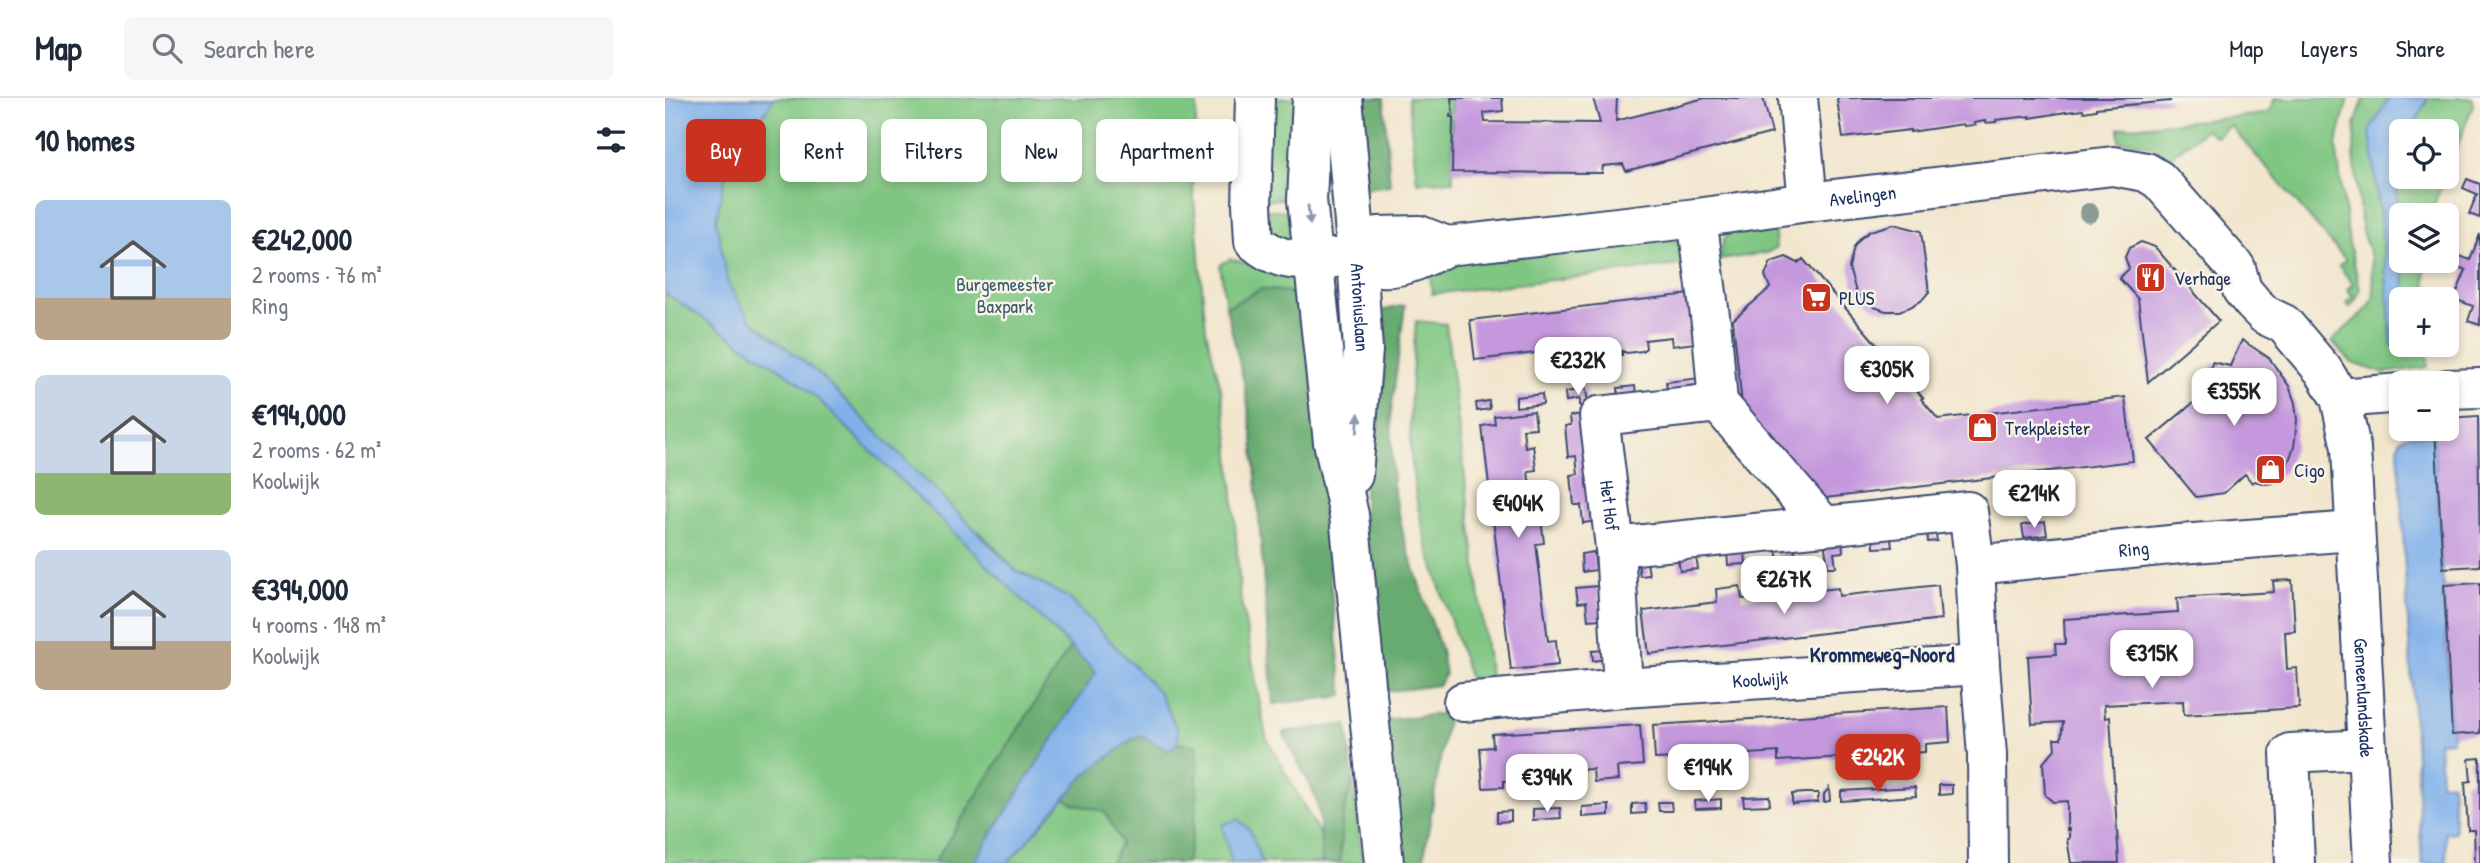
<!DOCTYPE html>
<meta charset="utf-8">
<style>
body{margin:0;font-family:"Patrick Hand",sans-serif;background:#f6f6f7;color:#1f2937;height:100vh;display:flex;flex-direction:column;font-size:26px;white-space:nowrap}
*{box-sizing:border-box;margin:0}
p{font-size:23px;color:#747a83}
.icon{flex:none;width:38px;height:38px;fill:none;stroke:currentColor;stroke-width:2;stroke-linecap:round;stroke-linejoin:round}
.map{position:relative;flex:1;overflow:hidden}
.side{display:flex;flex-direction:column;background:#fff;width:665px}
.side>*{flex:none}
.guide{position:absolute;left:21px;top:21px;width:665px;height:63px;display:flex;gap:14px}
.buttons{position:absolute;left:1724px;top:21px;display:grid;gap:14px}
.buttons a{display:grid;place-items:center;width:70px;height:70px;border-radius:10px;background:#fff;box-shadow:0 4px 10px #0003;font-size:35px}
.price{position:absolute;translate:-50% -60px;padding:0 16px;border-radius:14px;background:#fff;color:#222;font-size:23px;line-height:46px;filter:drop-shadow(0 2px 4px #0008)}
.price::after{content:'';position:absolute;left:50%;top:42px;width:21px;height:16px;margin-left:-10px;background:inherit;clip-path:polygon(0 0,100% 0,50% 100%)}
.price.on{background:#c8321e;color:#fff}
ul{padding:0;list-style:none}
li{display:flex;align-items:center;gap:21px;height:175px;padding:0 35px}
li span{display:grid;place-items:center;flex:none;width:196px;height:140px;border-radius:10px;color:#555}
li>.icon{margin-inline-start:auto}
span .icon{width:84px;height:84px;fill:#fffc;stroke-width:1}
li b{font-size:30px}
h2{display:flex;justify-content:space-between;align-items:center;height:84px;padding:0 35px;font-size:30px}
.chip{padding:0 24px;border-radius:10px;background:#fff;box-shadow:0 4px 10px #0003;font-size:24px;line-height:63px}
.chip.on{background:#c8321e;color:#fff}
header{display:flex;align-items:center;gap:42px;box-sizing:border-box;height:98px;padding:0 35px;background:#fff;border-bottom:2px solid #e0e1e3}
header strong{font-size:33px}
nav{display:flex;gap:38px;margin-inline-start:auto;font-size:24px}
.search{width:490px;height:63px;background:#f6f6f7;display:flex;align-items:center;gap:18px;box-sizing:border-box;padding:0 24px;border-radius:10px;color:#747a83;font-size:26px}
main{display:flex;flex:1;min-height:0}
.map>svg:first-child{display:block}
.green{fill:#7fc682;stroke:#4d7a70;stroke-width:2}
.forest{fill:#67ab70;stroke:#416d67;stroke-width:2}
.water{fill:#7fb0ea;stroke:#4d70a4;stroke-width:2}
.building{fill:#c598de}
.lines{fill:none;stroke-linecap:round;stroke-linejoin:round}
.minor-casing{stroke:#3b4a6f;stroke-width:42}
.major-casing{stroke:#3b4a6f;stroke-width:42}
.minor{stroke:#fff;stroke-width:38}
.major{stroke:#fff;stroke-width:38}
.tree{fill:#8c9a96}
.oneway{fill:#8d97ae}
.labels{text-anchor:middle;stroke-width:5;stroke-linejoin:round;paint-order:stroke}
.street-label{font-size:19px;fill:#1b2f5e;stroke:#f7f3e8}
.poi-label{font-size:19px;fill:#1b2f5e;stroke:#f7f3e8;text-anchor:start}
.park-label{font-size:19px;fill:#395c69;stroke:#f7f3e8}
.neighbourhood-label{font-size:21px;font-weight:bold;fill:#1b2f5e;stroke:#f7f3e8}
</style>
<header>
<strong>Map</strong>
<div class="search"><svg class="icon" aria-label="search" viewBox="0 0 24 24"><circle cx="10" cy="10" r="6"/><path d="M15 15l6 6"/></svg>Search here</div>
<nav><a>Map</a><a>Layers</a><a>Share</a></nav>
</header>
<main>
<section class="side">
<h2>10 homes<svg class="icon" aria-label="filters" viewBox="0 0 24 24"><path d="M4 7h16M4 17h16"/><circle cx="9" cy="7" r="2"/><circle cx="15" cy="17" r="2"/></svg></h2>
<ul>
<li><span style="background:linear-gradient(#a9c7e8 70%,#b9a48a 0)"><svg class="icon" aria-label="home" viewBox="0 0 24 24"><path d="M3 11l9-7 9 7M6 9v11h12V9"/></svg></span><div><b>€242,000</b><p>2 rooms · 76 m²</p><p>Ring</p></div></li>
<li><span style="background:linear-gradient(#c9d6e8 70%,#8fb573 0)"><svg class="icon" aria-label="home" viewBox="0 0 24 24"><path d="M3 11l9-7 9 7M6 9v11h12V9"/></svg></span><div><b>€194,000</b><p>2 rooms · 62 m²</p><p>Koolwijk</p></div></li>
<li><span style="background:linear-gradient(#c9d6e8 65%,#b9a48a 0)"><svg class="icon" aria-label="home" viewBox="0 0 24 24"><path d="M3 11l9-7 9 7M6 9v11h12V9"/></svg></span><div><b>€394,000</b><p>4 rooms · 148 m²</p><p>Koolwijk</p></div></li>
</ul>
</section>
<div class="map">
<svg width="1815" height="765" viewBox="0 0 1815 765">
<rect width="100%" height="100%" fill="#f7f3e8"/>
<filter id="ink" filterUnits="userSpaceOnUse"><feTurbulence type="fractalNoise" baseFrequency=".0143" numOctaves="2"/><feDisplacementMap in="SourceGraphic" scale="14" xChannelSelector="R" yChannelSelector="G"/><feConvolveMatrix kernelMatrix="1 2 1 2 8 2 1 2 1" color-interpolation-filters="sRGB"/></filter>
<filter id="wash" filterUnits="userSpaceOnUse"><feTurbulence type="fractalNoise" baseFrequency=".00686" numOctaves="4" result="noise"/><feDisplacementMap in="SourceGraphic" scale="28" xChannelSelector="R" yChannelSelector="G"/><feGaussianBlur stdDeviation="1.57" result="paint"/><feColorMatrix in="noise" values="0 0 0 0 0 0 0 0 0 0 0 0 0 0 0 0 0 1.4 0 .05"/><feComposite in="paint" operator="in"/></filter>
<g filter="url(#wash)">
<rect width="100%" height="100%" fill="#f2e6cd"/>
<path class="green" d="M0 0H532L528 90 541 233 555 286 564 342 575 496 601 639 659 744 661 765H279L428 524 362 477 350 472 324 443 0 172Z
M597 0H637L629 100 590 103Z
M743 0H786L788 83 752 84Z
M1610 0H1683L1671 48 1684 145 1695 191 1691 201 1685 209 1681 205 1688 198 1682 191 1688 186 1674 168 1681 162 1565 27 1551 39 1541 31 1504 60C1489 46 1474 44 1454 43V30L1600 16 1605 12Z
M1699 0H1724L1705 33 1718 143 1727 246 1740 250V247H1762L1763 269 1718 275 1687 265 1667 243 1704 209 1709 198 1706 159 1697 134 1689 55 1690 27Z
M1763 0H1808V7L1782 75V33H1747Z
M1736 57V79H1780L1765 117H1736V140L1732 99Z
M601 112 637 113 639 137 623 142 599 141Z
M1109 125 1111 150 1101 155 1054 162 1059 141 1066 132Z
M1007 140 1020 149 1032 165 767 196 765 175 799 162Z
M565 161 640 181 643 196 596 191 561 209 555 167Z
M1738 163H1760L1761 201H1741Z
M0 195 131 282 156 304 406 548 269 765H0Z
M751 223 781 226 827 597 809 596C787 518 751 439 746 357 743 313 748 268 751 223Z
M688 681 697 765H675L677 721Z"/>
<path class="forest" d="M686 0H719L725 87 696 91Z
M596 191 643 196 661 446 678 598 608 606 588 341 579 284 561 209Z
M740 207 726 315 728 387 739 440 776 552 780 576 774 587 718 594 699 440V375L711 214Z
M406 548 431 574 308 765H269Z
M783 615 758 765H736L721 622Z
M682 626 688 681 677 721 675 765H657C655 742 657 715 648 693 639 673 626 655 618 634Z
M478 638 504 652 513 645 532 648C533 687 532 727 521 765H446L456 744 440 714 407 705 400 700 421 676 469 640Z"/>
<path class="water" d="M0 0H109L85 38 63 66 51 122 63 186 85 221 152 274 350 472 404 500 494 594 513 633V645L504 653 478 638 469 640 421 676 343 765H308L431 574 156 304 131 282 0 195Z
M1724 0H1763L1746 33H1736L1732 99 1736 163H1738L1741 201H1736V247H1740V251L1727 247 1718 143 1705 32Z
M1742 337H1769L1787 643 1774 644 1776 685H1787L1790 734 1780 735 1782 765H1757L1733 350 1735 342Z
M573 721 585 732 597 765H567L557 727Z"/>
<g id="blocks">
<path class="building" d="M786 0H837L838 13 819 15 820 24 935 25 928 0H952L951 23 1040 0H1098L1107 35 961 73 958 66 938 68 937 75 787 74 788 19H785V16H788Z
M1173 0H1504L1505 3 1431 10V12L1419 14 1418 12 1401 14 1365 20V18L1331 22V24L1320 25V23L1309 25 1310 27 1299 28 1298 26 1245 34V32L1178 40 1172 2Z
M1802 81 1815 86V120L1804 116 1812 96 1798 90Z
M1229 126 1256 133 1264 194 1256 203 1245 209 1234 213H1221L1209 209 1191 194 1184 170 1189 149 1196 140 1205 133Z
M1815 136V227L1803 223 1808 208 1789 201 1801 172 1786 166 1790 156 1805 162Z
M1476 144 1490 149 1554 223 1483 284 1473 201 1454 180 1464 171 1460 159 1464 150Z
M1121 159 1133 165 1138 161 1258 300 1256 301 1273 321 1460 299 1468 363 1152 401 1078 316 1068 222 1105 190 1100 177 1106 164Z
M1025 196 1031 245 1007 248 1006 239 980 242 981 250 977 253 962 255 957 253V257L933 259 932 248 810 262 805 222Z
M1577 242 1604 260 1624 288 1630 305 1632 322 1629 349 1620 373 1608 385 1600 386 1590 383 1587 385 1580 376 1559 395 1531 399 1484 342 1528 305 1542 302 1547 264 1565 268Z
M1035 280 1037 294 1003 298 1001 284Z
M970 288 972 301 954 303 953 290Z
M921 291 923 307 914 308V301L901 303 900 294Z
M877 296 878 306 851 309V299Z
M824 303 825 311 812 313 811 305Z
M869 313 871 330 858 331 860 349 868 347 871 372 863 373 869 422 876 421 879 445 871 446 877 494 883 543 891 542 893 567 846 572 817 328 830 326 829 318Z
M919 316 932 423 918 425 916 407H909L906 377 913 376 911 358 903 359 900 328 906 327 905 318Z
M1813 318 1815 468 1778 470 1770 331H1782V320Z
M1380 424 1382 437 1359 440 1357 427Z
M1270 430 1272 443 1263 444 1262 431Z
M1225 435 1227 449 1209 450 1208 437Z
M1177 441 1178 454 1169 455 1171 469H1163L1159 443Z
M1129 447 1130 460 1121 461V470H1115L1110 448Z
M1080 452 1081 466 1063 467 1062 454Z
M929 454 931 472 917 474 916 456Z
M1031 458 1033 471 1015 473 1013 460Z
M982 464 984 477 975 478 973 465Z
M1627 482 1630 533 1620 534 1622 571 1632 570 1634 610 1519 617 1518 603 1439 607 1440 620 1445 619 1454 765H1406L1402 741H1404V731L1402 732V703L1388 704 1380 697 1378 665 1390 651 1389 641H1396L1398 624 1367 626 1363 558 1391 556 1390 546H1400L1399 521 1513 514 1512 500 1609 494 1608 483Z
M1815 485V635L1787 637 1779 487Z
M1273 487 1276 521 984 556 978 513 1052 504 1051 491 1075 488 1077 501 1173 490 1174 498Z
M933 488 936 521 923 522 921 504 913 505 911 490Z
M940 552 941 561 928 563 927 553Z
M1283 609 1285 644 1260 646V654L1113 663V654L1039 659 1040 667 1016 669 1015 660 990 661 988 627Z
M975 627 978 667 952 669 953 682 929 684 928 671 879 673 875 679 860 680 858 675H855V683H839V689L818 690 815 650 828 649 827 636Z
M1815 660V765H1810L1809 732H1803L1800 684 1806 683 1804 661Z
M1274 687H1287V696L1274 697Z
M1250 689 1251 698 1176 703V693Z
M1164 690 1165 703 1159 704V696Z
M1140 695H1153V704L1127 706V696Z
M1104 698 1105 707 1079 708 1078 699Z
M1056 701V710L1030 711 1029 703Z
M993 704H1006L1007 713H994Z
M980 705 981 715 967 716V706Z
M944 707V717L917 719V709Z
M895 710 896 720 868 722V711Z
M846 713V723L832 724V714Z"/>
</g>
</g>
<g filter="url(#ink)">
<use href="#blocks" fill-opacity="0" stroke="#3b4a6f" stroke-width="2"/>
<g class="lines">
<defs>
<g id="minor">
<path id="s1" d="M590 0 587 107 589 143C615 166 637 163 670 160 676 160 685 158 691 159 700 160 708 168 716 169 739 171 763 158 782 148L1032 120 1143 104 1448 68 1481 74 1494 82 1571 170 1577 192 1588 205 1600 217 1619 226 1658 272 1675 300 1686 350 1708 765"/>
<path d="M1133 0 1143 104"/>
<path d="M1032 120 1047 233 1053 305 1159 428 1303 413 1310 467"/>
<path d="M692 159 713 138 754 137 782 148"/>
<path d="M1782 291 1815 290"/>
<path d="M1675 300 1736 295"/>
<path id="s2" d="M1053 305 934 318 950 449 1159 428"/>
<path d="M950 449 958 590"/>
<path id="s3" d="M798 604 958 590 1315 567"/>
<path id="s4" d="M1323 765 1322 657 1315 567 1310 467 1515 446 1689 433"/>
<path d="M1630 765 1625 655 1701 651"/>
</g>
<g id="major">
<path d="M647 0 642 102 668 344 684 417 719 765"/>
<path id="s5" d="M678 0 692 159 698 252 688 377"/>
</g>
</defs>
<use href="#minor" class="minor-casing"/>
<use href="#major" class="major-casing"/>
<use href="#minor" class="minor"/>
<use href="#major" class="major"/>
</g>
<circle class="tree" cx="1424" cy="115" r="10"/>
<defs><path id="oneway-solid" d="M-6-.8H1V-3.2L6.5 0L1 3.2V.8H-6Z" transform="scale(1.75)"/></defs>
<g class="oneway">
<use href="#oneway-solid" transform="translate(644 117) rotate(84)"/>
<use href="#oneway-solid" transform="translate(693 325) rotate(-86)"/>
</g>
</g>
<defs>
<symbol id="restaurant-square" viewBox="-11 -11 22 22"><rect x="-9" y="-9" width="18" height="18" rx="4" fill="#c8321e" stroke="#f7f3e8"/><path d="M-5-6h1v4h1v-4h1v4h1v-4h1v5L-1.5 .5V6h-2V.5L-5-1ZM5-6V6H3V1.5H1.5Q1.5-4 5-6Z" fill="#fff"/></symbol>
<symbol id="supermarket-square" viewBox="-11 -11 22 22"><rect x="-9" y="-9" width="18" height="18" rx="4" fill="#c8321e" stroke="#f7f3e8"/><path d="M-6-5.5h2.5l.6 2H6L4.5 2H-2.5L-4.4-4H-6ZM-1.5 3.2a1.3 1.3 0 1 0 .1 0ZM3 3.2a1.3 1.3 0 1 0 .1 0Z" fill="#fff"/></symbol>
<symbol id="shop-square" viewBox="-11 -11 22 22"><rect x="-9" y="-9" width="18" height="18" rx="4" fill="#c8321e" stroke="#f7f3e8"/><path d="M-5-2.5h2.3a2.7 3.5 0 0 1 5.4 0H5L5.5 6h-11ZM-1.5-2.5h3a1.5 2.3 0 0 0-3 0Z" fill="#fff"/></symbol>
</defs>
<g fill-rule="evenodd">
<use href="#restaurant-square" x="1468" y="162" width="35" height="35"/>
<use href="#supermarket-square" x="1134" y="182" width="35" height="35"/>
<use href="#shop-square" x="1300" y="312" width="35" height="35"/>
<use href="#shop-square" x="1588" y="354" width="35" height="35"/>
</g>
<g class="labels">
<g class="street-label">
<text dy="7" stroke="none"><textPath href="#s1" startOffset="766">Avelingen</textPath></text>
<text dy="7" stroke="none"><textPath href="#s5" startOffset="210">Antoniuslaan</textPath></text>
<text dy="7" stroke="none"><textPath href="#s2" startOffset="210">Het Hof</textPath></text>
<text dy="7" stroke="none"><textPath href="#s4" startOffset="458">Ring</textPath></text>
<text dy="7" stroke="none"><textPath href="#s3" startOffset="298">Koolwijk</textPath></text>
<text dy="7" stroke="none"><textPath href="#s1" startOffset="1656">Gemeenlandskade</textPath></text>
</g>
<g class="poi-label">
<text x="1509" y="187">Verhage</text>
<text x="1174" y="207">PLUS</text>
<text x="1340" y="337">Trekpleister</text>
<text x="1629" y="379">Cigo</text>
</g>
<g class="park-label">
<text x="340" y="193">Burgemeester<tspan x="340" dy="22">Baxpark</tspan></text>
</g>
<g class="neighbourhood-label">
<text x="1217" y="564">Krommeweg-Noord</text>
</g>
</g>
</svg>
<div class="buttons">
<a><svg class="icon" aria-label="locate" viewBox="0 0 24 24"><circle cx="12" cy="12" r="6"/><path d="M12 2v4M12 18v4M2 12h4M18 12h4"/></svg></a>
<a><svg class="icon" aria-label="layers" viewBox="0 0 24 24"><path d="M12 4l9 5-9 5-9-5zM3 14l9 5 9-5"/></svg></a>
<a>+</a>
<a>−</a>
</div>
<b class="price" style="left:913px;top:299px">€232K</b>
<b class="price" style="left:1222px;top:308px">€305K</b>
<b class="price" style="left:1569px;top:330px">€355K</b>
<b class="price" style="left:1369px;top:432px">€214K</b>
<b class="price" style="left:853px;top:442px">€404K</b>
<b class="price" style="left:1119px;top:518px">€267K</b>
<b class="price" style="left:1487px;top:592px">€315K</b>
<b class="price on" style="left:1213px;top:696px">€242K</b>
<b class="price" style="left:1043px;top:706px">€194K</b>
<b class="price" style="left:882px;top:716px">€394K</b>
<div class="guide">
<a class="chip on">Buy</a>
<a class="chip">Rent</a>
<a class="chip">Filters</a>
<a class="chip">New</a>
<a class="chip">Apartment</a>
</div>
</div>
</main>
